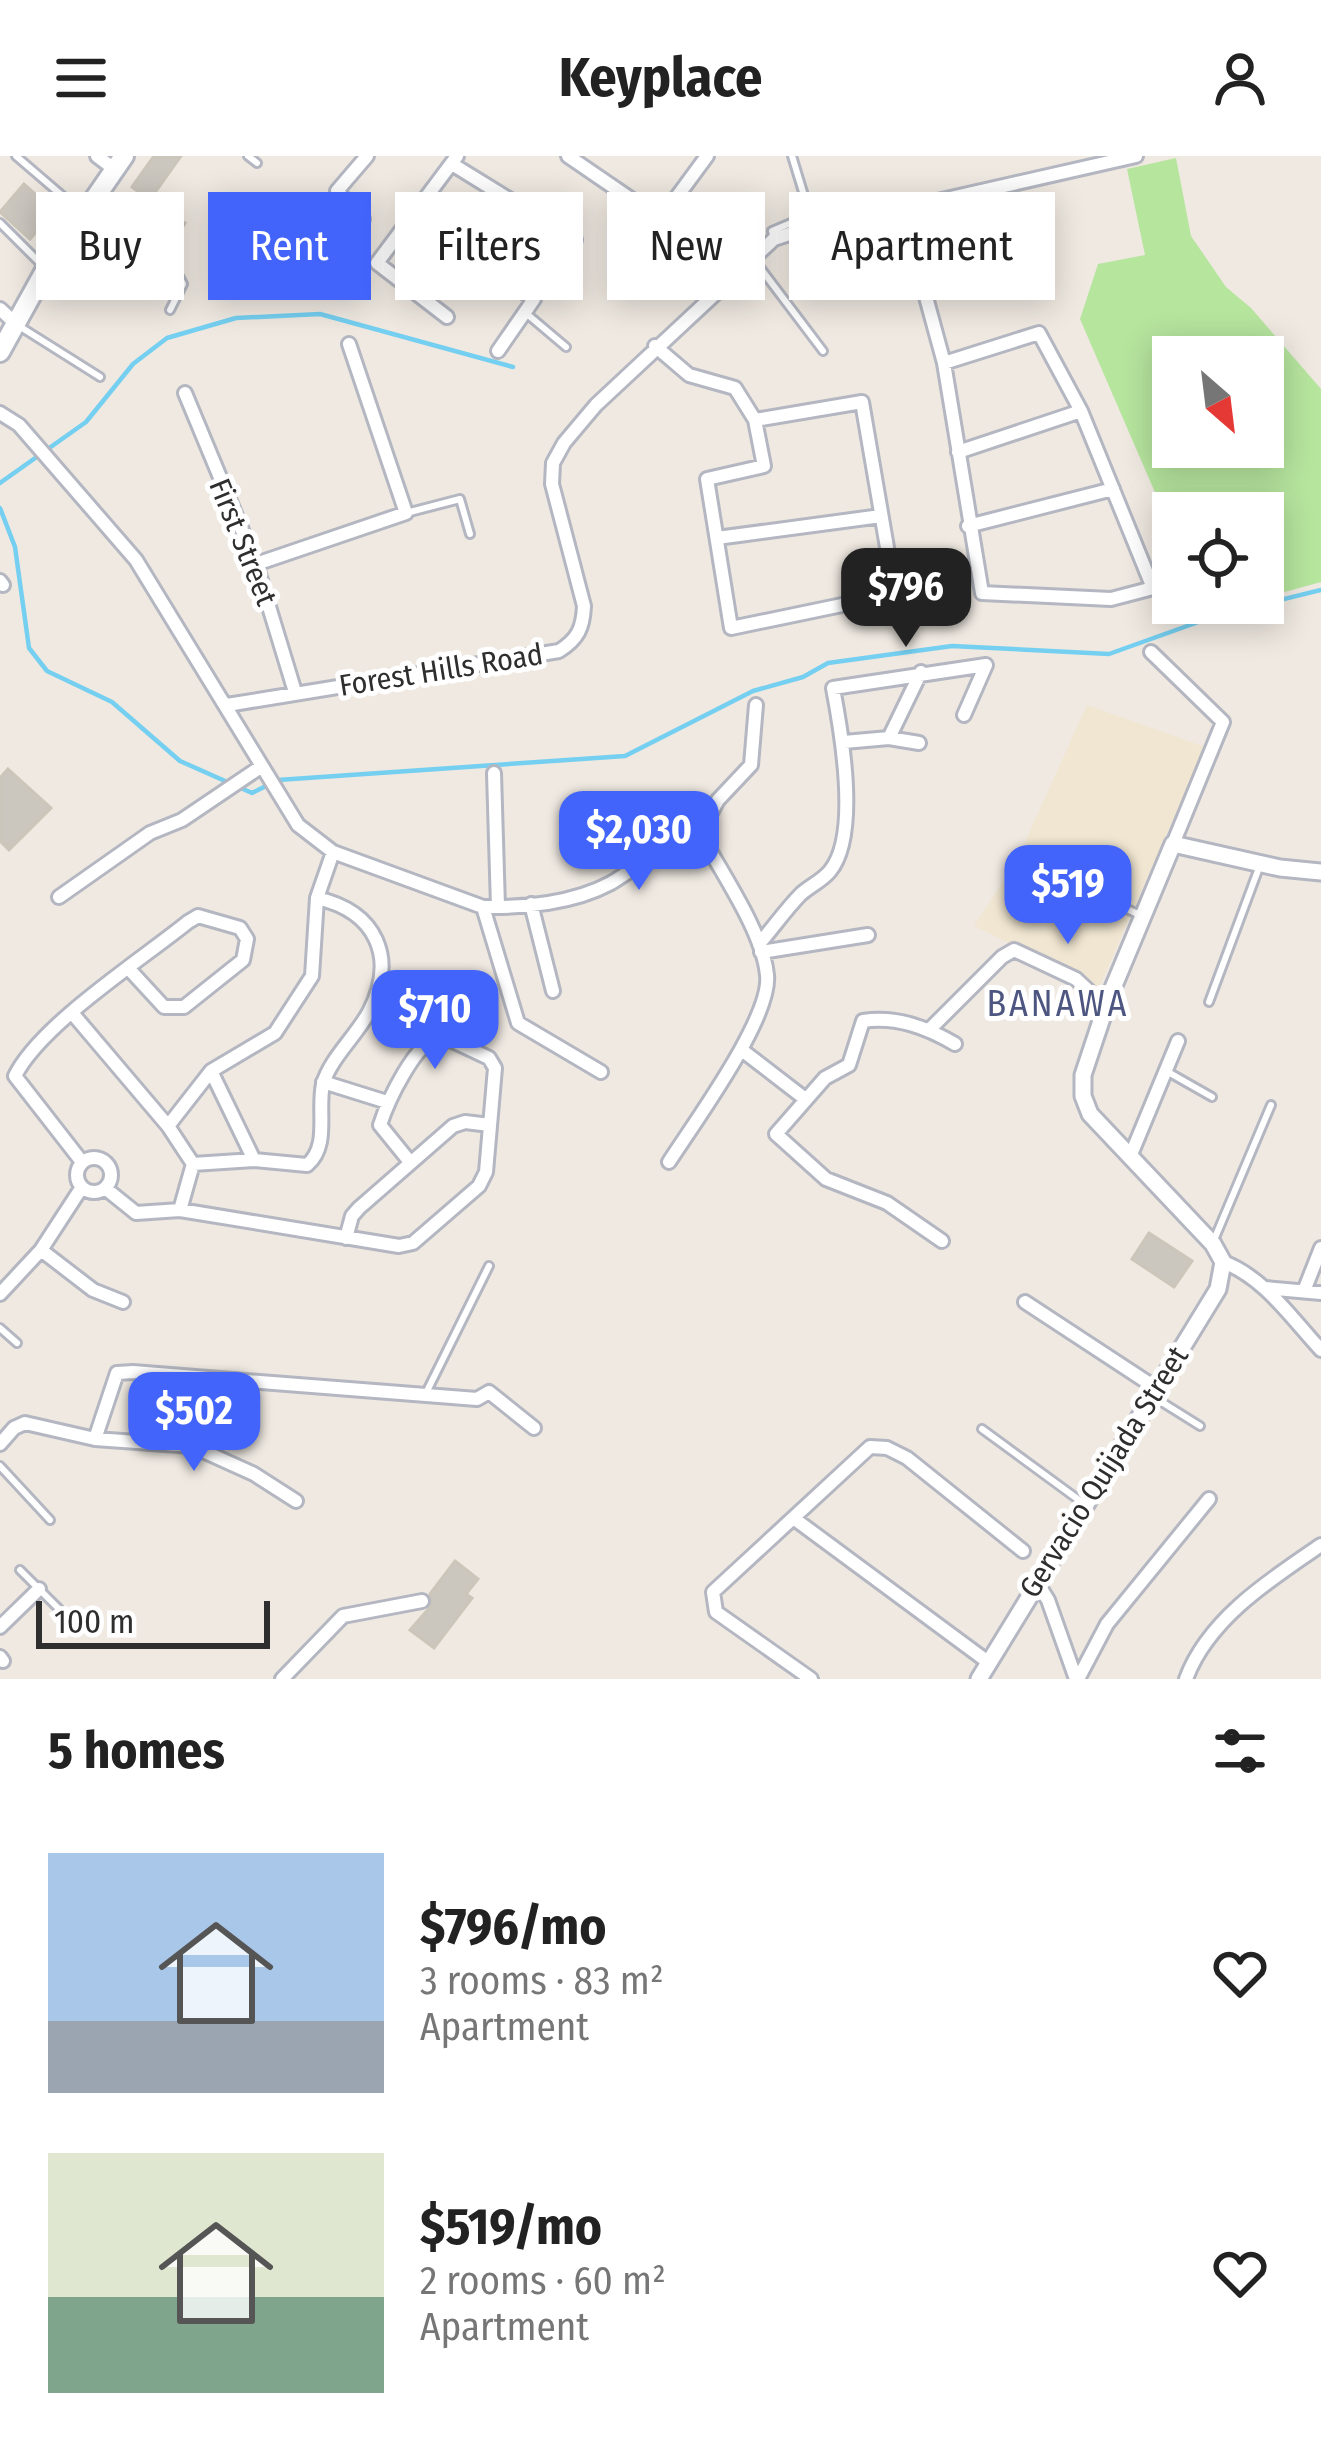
<!DOCTYPE html>
<meta charset="utf-8">
<style>
body{margin:0;font-family:"Fira Sans Condensed",sans-serif;background:#f6f6f6;color:#222;height:100vh;display:flex;flex-direction:column;font-size:45px;white-space:nowrap}
*{box-sizing:border-box;margin:0}
p{font-size:39px;color:#767676}
.icon{flex:none;width:66px;height:66px;fill:none;stroke:currentColor;stroke-width:2;stroke-linecap:round;stroke-linejoin:round}
.map{position:relative;height:1523px;overflow:hidden}
.side{display:flex;flex-direction:column;background:#fff;flex:1}
.side>*{flex:none}
.top-card{position:absolute;left:36px;top:36px;width:1251px;height:108px;display:flex;gap:24px}
.needle{width:78px;rotate:152deg}
.controls{position:absolute;left:1152px;top:180px;display:grid;gap:24px}
.controls a{display:grid;place-items:center;width:132px;height:132px;border-radius:0px;background:#fff;box-shadow:0 6px 30px #0003;font-size:60px}
.scale{position:absolute;left:36px;bottom:30px;width:234px;box-sizing:border-box;padding-left:12px;border:6px solid #2e2e2e;border-top:0;font-size:33px;line-height:42px;white-space:nowrap;color:#2e2e2e;-webkit-text-stroke:9px #fff;paint-order:stroke}
.price{position:absolute;translate:-50% -102px;padding:0 27px;border-radius:24px;background:#4264fb;color:#fff;font-size:39px;line-height:78px;filter:drop-shadow(0 3px 6px #0008)}
.price::after{content:'';position:absolute;left:50%;top:72px;width:36px;height:27px;margin-left:-18px;background:inherit;clip-path:polygon(0 0,100% 0,50% 100%)}
.price.on{background:#222;color:#fff}
ul{padding:0;list-style:none}
li{display:flex;align-items:center;gap:36px;height:300px;padding:0 48px}
li span{display:grid;place-items:center;flex:none;width:336px;height:240px;border-radius:0px;color:#555}
li>.icon{margin-inline-start:auto}
span .icon{width:144px;height:144px;fill:#fffc;stroke-width:1}
li b{font-size:51px}
h2{display:flex;justify-content:space-between;align-items:center;height:144px;padding:0 48px;font-size:51px}
.tag{padding:0 42px;border-radius:0px;background:#fff;box-shadow:0 6px 30px #0003;font-size:42px;line-height:108px}
.tag.on{background:#4264fb;color:#fff}
header{display:flex;justify-content:space-between;align-items:center;height:156px;padding:0 48px;background:#fff;font-size:54px;font-weight:700}
.map>svg:first-child{display:block}
.education{fill:#f0e6d1}
.green{fill:#b6e59e;fill-rule:evenodd}
.lines{fill:none;stroke-linecap:round;stroke-linejoin:round}
.stream{stroke:#75cff0;stroke-width:4.5}
.building{fill:#cbc7bf;stroke:#cbc5ba;stroke-width:3}
.service-casing{stroke:#b4b7c1;stroke-width:12}
.minor-casing{stroke:#b4b7c1;stroke-width:18}
.tertiary-casing{stroke:#b4b7c1;stroke-width:21}
.secondary-casing{stroke:#b4b7c1;stroke-width:24}
.service{stroke:#fff;stroke-width:6}
.minor{stroke:#fff;stroke-width:12}
.tertiary{stroke:#fff;stroke-width:15}
.secondary{stroke:#fff;stroke-width:18}
.labels{text-anchor:middle;stroke-width:10;stroke-linejoin:round;paint-order:stroke}
.street-label{font-size:30px;fill:#2e2e2e;stroke:#fff}
.quarter-label{font-size:36px;letter-spacing:3px;fill:#4d5680;stroke:#fff}
</style>
<header><svg class="icon" aria-label="menu" viewBox="0 0 24 24"><path d="M4 6h16M4 12h16M4 18h16"/></svg>Keyplace<svg class="icon" aria-label="person" viewBox="0 0 24 24"><circle cx="12" cy="8" r="4"/><path d="M4 21q1-7 8-7t8 7"/></svg></header>
<div class="map">
<svg width="1321" height="1523" viewBox="0 0 1321 1523">
<rect width="100%" height="100%" fill="#efe9e1"/>
<path class="education" d="M1087 549 1205 591 1099 831 974 770 1015 708Z"/>
<path class="green" d="M1176 2 1191 80 1226 131 1251 152 1321 233V426L1263 442V357H1173V378L1080 163 1098 108 1145 99 1127 13ZM1173 201H1263V291H1173Z"/>
<g class="lines">
<path class="stream" d="M0 327 86 266 133 208 167 182 236 162 320 158 513 211
M0 352 15 391 29 492 47 515 112 546 180 605 252 637 278 624 625 600 753 535 803 521 828 507 952 490 1109 498 1215 460 1321 434"/>
</g>
<path class="building" d="M154 0H181L149 45 185 67 166 100 142 86 140 91 115 78 140 37 132 31Z
M24 28 54 55 30 83 0 56Z
M91 82 132 105 114 138 73 116Z
M8 613 51 652 9 694 0 685V622Z
M1149 1077 1192 1105 1174 1131 1132 1103Z
M455 1405 478 1423 466 1438 472 1442 434 1492 410 1474 431 1450 430 1438Z"/>
<g class="lines">
<defs>
<path id="service" d="M16 0 80 55
M248 0 257 7
M0 67 44 111
M83 69 180 122 183 128 170 154
M774 83 772 75 798 64 806 46 792 0
M755 105 823 195
M527 158 566 191
M19 170 100 221
M406 357 460 343 470 378
M1090 736 1140 759
M1209 846 1260 709
M1168 916 1212 941
M1214 1084 1271 949
M0 1172 17 1187
M426 1237 489 1110
M1152 1240 1200 1270
M982 1273 1083 1347
M0 1310 50 1364
M20 1414 60 1454"/>
<path id="minor" d="M97 0 114 13
M568 0 641 50 623 76
M452 8 575 84
M668 53 707 0
M902 53 944 207 982 437 1111 443 1153 432 1081 255 1039 177 944 207
M412 60 534 143 498 195
M292 134 363 63 337 35 367 0
M0 153 16 168
M447 161 377 107 457 0
M655 190 689 219 735 232 755 264 764 310 707 323 731 472 895 438 862 246 755 264
M185 237 256 408 295 536
M0 257 19 269 136 404 298 669 333 696 483 751C524 752 574 747 611 727 640 710 666 684 700 677 721 716 763 776 767 819 772 861 694 967 669 1006
M958 296 1081 255
M968 370 1113 333
M717 382 881 360
M256 408 406 357 349 188
M0 425 3 429
M1151 496 1223 566 1173 688
M227 549 559 495C578 483 583 472 584 450L552 328 553 307 564 287 596 249 774 83 826 66 902 53 1136 0
M889 582 921 516
M844 586 889 582 919 587
M494 617 498 751
M700 677 718 644 751 609 756 549
M59 741 150 677 182 664 262 610
M531 748 553 835
M483 751 518 867 601 916
M759 788C773 772 786 753 801 738 810 730 823 724 830 715 860 679 841 574 833 532L986 509 964 559
M761 796 868 779
M73 858 168 970 193 1008 180 1054
M930 873 1002 801 1014 794 1076 823 1106 851
M743 895 804 942
M211 915 254 1004
M323 926 387 946
M168 970 211 915 275 877 312 820 317 742 333 696
M1130 1001 1178 885
M77 1019a17 17 0 1 1 34 0a17 17 0 1 1-34 0Z
M82 1006 15 920C40 869 141 804 188 766L198 760 240 772 247 783 243 804 184 851H164L129 813
M193 1008 254 1004 307 1009C330 990 317 955 323 928 330 903 356 880 369 856 397 802 377 756 317 742
M105 1032 136 1057 180 1054 399 1090 413 1087 479 1030 486 1016 495 912 489 902 440 879C415 887 388 944 380 969L410 1006
M346 1082 352 1060 359 1052 453 970 465 966 490 969
M942 1085 887 1047 826 1023 776 978 825 922 849 909 863 865C896 860 926 871 955 888
M41 1094 93 1134 123 1146
M1223 1106C1264 1121 1292 1163 1321 1194
M1265 1132 1321 1137
M1304 1135 1321 1092
M0 1138 41 1094 82 1031
M1025 1146 1156 1232
M95 1283 117 1217 133 1216 477 1243 489 1236 534 1272
M0 1288 14 1272 25 1267 95 1283 192 1290 254 1318 296 1345
M796 1364 988 1506
M1036 1425 1048 1444 1076 1523
M0 1471 39 1433
M0 1501 3 1505
M282 1523 343 1460 422 1445
M811 1523 716 1456 713 1436 870 1291 887 1292 907 1302 1023 1395
M1078 1523 1107 1468 1209 1343
M1186 1523C1208 1463 1271 1423 1321 1389"/>
<path id="tertiary" d="M979 1523 1218 1133 1223 1106 1213 1088 1090 958 1083 940V919L1108 844 1173 688 1280 712 1321 716"/>
<path id="secondary" d="M0 196 46 113 124 0"/>
</defs>
<use href="#service" class="service-casing"/>
<use href="#minor" class="minor-casing"/>
<use href="#tertiary" class="tertiary-casing"/>
<use href="#secondary" class="secondary-casing"/>
<use href="#service" class="service"/>
<use href="#minor" class="minor"/>
<use href="#tertiary" class="tertiary"/>
<use href="#secondary" class="secondary"/>
</g>
<g class="labels">
<g class="street-label">
<text transform="translate(243 386) rotate(68)" y="10">First Street</text>
<text transform="translate(441 514) rotate(-9)" y="10">Forest Hills Road</text>
<text transform="translate(1104 1316) rotate(-58)" y="10">Gervacio Quijada Street</text>
</g>
<g class="quarter-label">
<text x="1058" y="860">BANAWA</text>
</g>
</g>
</svg>
<div class="controls">
<a><svg class="needle" viewBox="-14 -14 28 28"><path d="M0-13l5 13h-10z" fill="#e53935"/><path d="M0 13l5-13h-10z" fill="#767676"/></svg></a>
<a><svg class="icon" aria-label="locate" viewBox="0 0 24 24"><circle cx="12" cy="12" r="6"/><path d="M12 2v4M12 18v4M2 12h4M18 12h4"/></svg></a>
</div>
<div class="scale">100 m</div>
<b class="price on" style="left:906px;top:494px">$796</b>
<b class="price" style="left:639px;top:737px">$2,030</b>
<b class="price" style="left:1068px;top:791px">$519</b>
<b class="price" style="left:435px;top:916px">$710</b>
<b class="price" style="left:194px;top:1318px">$502</b>
<div class="top-card">
<a class="tag">Buy</a>
<a class="tag on">Rent</a>
<a class="tag">Filters</a>
<a class="tag">New</a>
<a class="tag">Apartment</a>
</div>
</div>
<section class="side">
<h2>5 homes<svg class="icon" aria-label="filters" viewBox="0 0 24 24"><path d="M4 7h16M4 17h16"/><circle cx="9" cy="7" r="2"/><circle cx="15" cy="17" r="2"/></svg></h2>
<ul>
<li><span style="background:linear-gradient(#a9c7e8 70%,#9aa5b1 0)"><svg class="icon" aria-label="home" viewBox="0 0 24 24"><path d="M3 11l9-7 9 7M6 9v11h12V9"/></svg></span><div><b>$796/mo</b><p>3 rooms · 83 m²</p><p>Apartment</p></div><svg class="icon" aria-label="heart" viewBox="0 0 24 24"><path d="M12 20l-8-8c-3-5 5-10 8-4 3-6 11-1 8 4z"/></svg></li>
<li><span style="background:linear-gradient(#dfe7d0 60%,#7fa58c 0)"><svg class="icon" aria-label="home" viewBox="0 0 24 24"><path d="M3 11l9-7 9 7M6 9v11h12V9"/></svg></span><div><b>$519/mo</b><p>2 rooms · 60 m²</p><p>Apartment</p></div><svg class="icon" aria-label="heart" viewBox="0 0 24 24"><path d="M12 20l-8-8c-3-5 5-10 8-4 3-6 11-1 8 4z"/></svg></li>
</ul>
</section>
